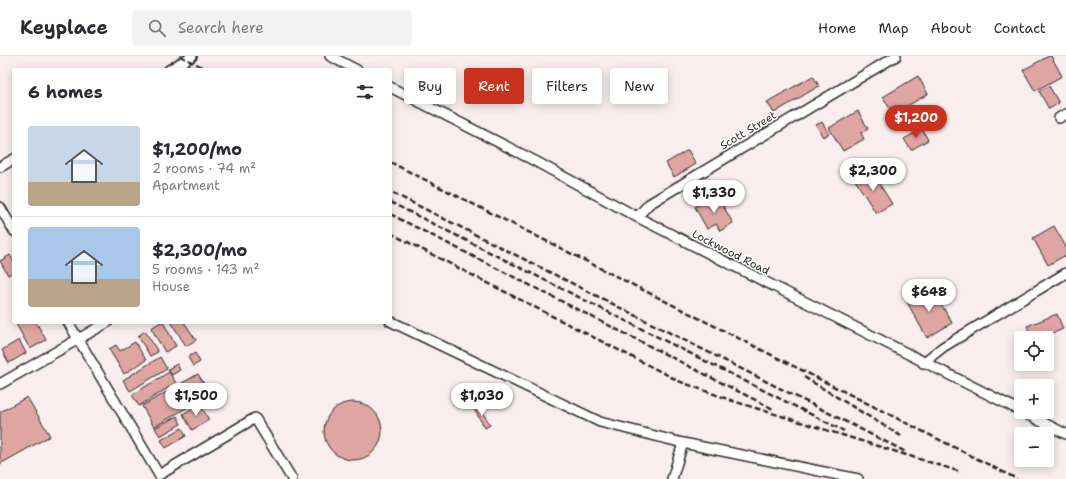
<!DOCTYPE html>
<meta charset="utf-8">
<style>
body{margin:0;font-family:"Shantell Sans",sans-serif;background:#f2f2f3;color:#2b2b33;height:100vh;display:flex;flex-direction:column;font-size:15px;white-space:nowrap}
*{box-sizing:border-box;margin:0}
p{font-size:13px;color:#7c7c81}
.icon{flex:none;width:22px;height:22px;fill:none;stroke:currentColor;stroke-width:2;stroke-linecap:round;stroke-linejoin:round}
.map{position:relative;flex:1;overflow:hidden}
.details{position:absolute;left:12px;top:12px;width:380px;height:256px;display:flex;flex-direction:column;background:#fff;border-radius:4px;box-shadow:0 2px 10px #0003}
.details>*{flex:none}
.banner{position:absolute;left:404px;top:12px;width:380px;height:36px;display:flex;gap:8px}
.controls{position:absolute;left:1014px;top:275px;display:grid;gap:8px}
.controls a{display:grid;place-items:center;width:40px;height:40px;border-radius:4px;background:#fff;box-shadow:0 2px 10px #0003;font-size:20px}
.price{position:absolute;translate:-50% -34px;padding:0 9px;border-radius:14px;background:#fff;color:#222;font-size:13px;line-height:26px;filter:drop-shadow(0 1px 2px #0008)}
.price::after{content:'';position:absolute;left:50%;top:24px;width:12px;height:9px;margin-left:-6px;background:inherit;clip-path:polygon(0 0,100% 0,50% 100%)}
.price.active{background:#c8321e;color:#fff}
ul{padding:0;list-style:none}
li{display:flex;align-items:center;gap:12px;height:100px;padding:0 16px}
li+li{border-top:1px solid #e1e1e2}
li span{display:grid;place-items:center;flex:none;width:112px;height:80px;border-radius:4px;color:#555}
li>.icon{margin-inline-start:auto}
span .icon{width:48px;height:48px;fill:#fffc;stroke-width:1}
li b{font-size:17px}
h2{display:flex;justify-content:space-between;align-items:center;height:48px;padding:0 16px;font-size:17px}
.pill{padding:0 14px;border-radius:4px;background:#fff;box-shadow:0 2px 10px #0003;font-size:14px;line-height:36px}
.pill.active{background:#c8321e;color:#fff}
header{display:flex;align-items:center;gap:24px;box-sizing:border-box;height:56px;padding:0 20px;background:#fff;border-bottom:1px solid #e1e1e2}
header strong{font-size:19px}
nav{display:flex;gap:22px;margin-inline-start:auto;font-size:14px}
.search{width:280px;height:36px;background:#f2f2f3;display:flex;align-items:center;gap:10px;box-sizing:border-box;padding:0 14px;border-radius:4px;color:#7c7c81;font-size:15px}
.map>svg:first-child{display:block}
.building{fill:#dfa5a3;stroke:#2b2b2b}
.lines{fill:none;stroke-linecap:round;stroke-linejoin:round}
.minor-casing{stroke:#2b2b2b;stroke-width:12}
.minor{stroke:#fff;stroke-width:9}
.rail{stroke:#2b2b2b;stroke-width:2.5;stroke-dasharray:6 3;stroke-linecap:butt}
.labels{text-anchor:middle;stroke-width:3;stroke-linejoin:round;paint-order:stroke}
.street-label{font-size:11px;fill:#2b2b2b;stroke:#fff}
</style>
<header>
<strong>Keyplace</strong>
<div class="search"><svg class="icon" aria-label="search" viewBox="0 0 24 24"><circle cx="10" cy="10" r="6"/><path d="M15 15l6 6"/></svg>Search here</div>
<nav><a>Home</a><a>Map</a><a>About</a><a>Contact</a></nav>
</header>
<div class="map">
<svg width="1066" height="423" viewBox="0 0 1066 423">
<rect width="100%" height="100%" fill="#f9eded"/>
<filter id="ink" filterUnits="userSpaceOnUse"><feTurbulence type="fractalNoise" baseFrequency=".025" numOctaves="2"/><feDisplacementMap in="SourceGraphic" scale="8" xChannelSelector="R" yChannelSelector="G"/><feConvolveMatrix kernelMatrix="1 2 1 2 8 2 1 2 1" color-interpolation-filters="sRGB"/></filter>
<g filter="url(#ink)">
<path class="building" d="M1049 0H1051L1062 20 1035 35 1023 14Z
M813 20 819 30 774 57 767 46Z
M918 20 928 38 893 58 883 41Z
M1049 30 1059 47 1049 53 1039 35Z
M858 55 868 73 861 77 864 83 843 95 829 72Z
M822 66 829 78 823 81 816 69Z
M922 73 928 84 911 94 904 83Z
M688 94 696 108 674 121 666 107Z
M871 114 892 148 876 157 855 124Z
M716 138 733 167 720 175 716 168 707 173 695 151Z
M1054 170 1066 191V199L1048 209 1033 182Z
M10 199 14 206V216L8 219 0 205Z
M932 232 952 267 927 282 907 246Z
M1057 258 1063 273 1042 282H1032L1027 270Z
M15 266H36L46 284 30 293Z
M161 266H163L176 290 165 296 151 272Z
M171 266H184L196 284 186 290Z
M145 275 158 296 150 300 138 280Z
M19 284 26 297 9 307 2 294Z
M135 286 146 304 124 318 109 293 116 289 120 295Z
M195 297 200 306 193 310 188 301Z
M160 301 167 313 130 335 123 324Z
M177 308 180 314 172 319 168 313Z
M169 316 176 327 139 350 132 339Z
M198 318 210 338 154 371 142 350Z
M27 341 50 380 0 408V356Z
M324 375a29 29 0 1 1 58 0a29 29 0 1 1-58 0Z
M200 348 209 364 192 374 183 358Z
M479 350 490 369 485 372 474 353Z
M177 360 181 368 160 380 155 372Z
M182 372 186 380 166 392 161 384Z"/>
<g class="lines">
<defs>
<path id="minor" d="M330 0 357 14
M169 14 192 0
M390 31 535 105 637 161 1021 355
M1059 62 1066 58
M0 111 14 103
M0 151 14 175
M637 161 649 148 896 0
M390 265 600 366 683 387 858 423
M68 266 159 419 255 362 292 423
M923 307 943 291 1066 217
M0 328 108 266
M1022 356 1066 378
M672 423 683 387"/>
</defs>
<use href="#minor" class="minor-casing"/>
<use href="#minor" class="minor"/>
<path class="rail" d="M180 0 208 14
M390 106 1017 423
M393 137 906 396
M390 146 844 375
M390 158 775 354
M390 177 681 326 733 345 961 416
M804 321 901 380"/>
</g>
</g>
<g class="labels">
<g class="street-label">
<text transform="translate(748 74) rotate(-31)" y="4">Scott Street</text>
<text transform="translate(731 196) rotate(27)" y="4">Lockwood Road</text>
</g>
</g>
</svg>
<div class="controls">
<a><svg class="icon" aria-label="locate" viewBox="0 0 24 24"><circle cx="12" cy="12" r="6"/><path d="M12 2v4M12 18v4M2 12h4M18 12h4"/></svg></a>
<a>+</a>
<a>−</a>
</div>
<b class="price active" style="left:916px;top:83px">$1,200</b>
<b class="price" style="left:873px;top:136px">$2,300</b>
<b class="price" style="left:714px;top:158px">$1,330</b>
<b class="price" style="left:929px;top:257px">$648</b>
<b class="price" style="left:196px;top:361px">$1,500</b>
<b class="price" style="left:482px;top:361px">$1,030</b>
<div class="banner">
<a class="pill">Buy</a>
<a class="pill active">Rent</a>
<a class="pill">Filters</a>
<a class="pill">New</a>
</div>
<section class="details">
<h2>6 homes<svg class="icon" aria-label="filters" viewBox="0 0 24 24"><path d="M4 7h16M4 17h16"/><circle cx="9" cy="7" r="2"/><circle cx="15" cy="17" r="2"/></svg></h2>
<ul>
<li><span style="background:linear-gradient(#c9d6e8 70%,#b9a48a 0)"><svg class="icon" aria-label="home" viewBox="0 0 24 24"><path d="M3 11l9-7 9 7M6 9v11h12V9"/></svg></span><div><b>$1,200/mo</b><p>2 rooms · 74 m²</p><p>Apartment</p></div></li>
<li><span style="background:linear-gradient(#a9c7e8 65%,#b9a48a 0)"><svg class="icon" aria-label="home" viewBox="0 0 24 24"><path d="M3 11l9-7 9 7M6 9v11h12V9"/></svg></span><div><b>$2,300/mo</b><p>5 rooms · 143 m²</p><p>House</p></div></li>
</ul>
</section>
</div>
